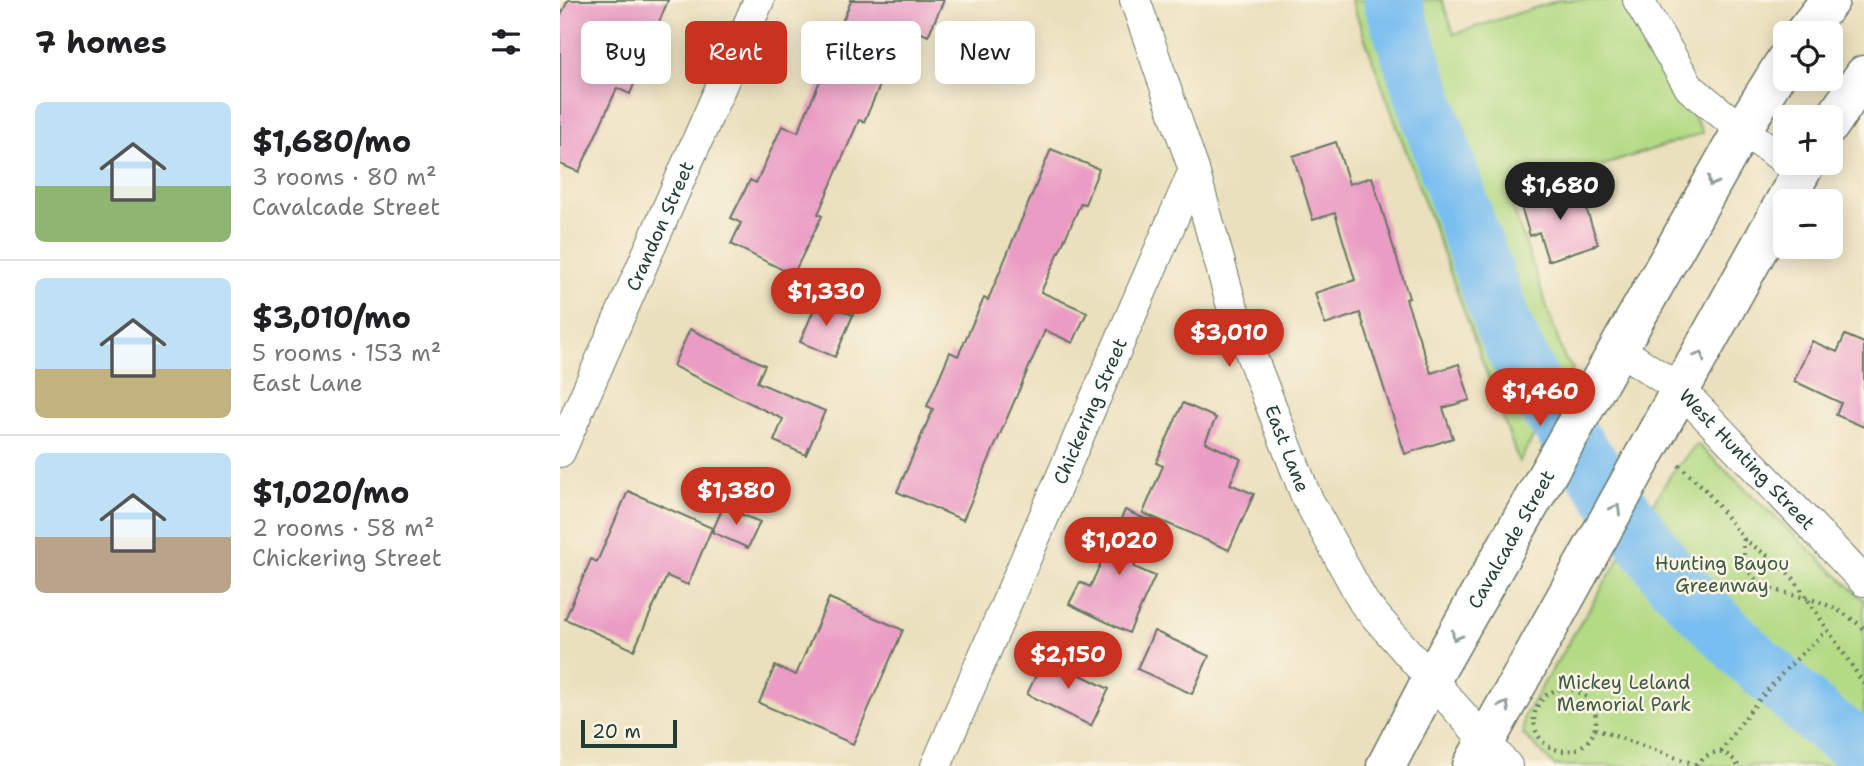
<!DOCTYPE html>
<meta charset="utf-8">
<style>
body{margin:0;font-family:"Shantell Sans",sans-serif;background:#f2f2f2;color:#202124;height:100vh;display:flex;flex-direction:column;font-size:26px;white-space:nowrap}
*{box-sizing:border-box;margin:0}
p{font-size:23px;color:#757577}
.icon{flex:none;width:38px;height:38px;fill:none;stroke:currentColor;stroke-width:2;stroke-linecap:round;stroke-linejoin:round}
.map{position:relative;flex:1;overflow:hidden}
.sheet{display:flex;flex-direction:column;background:#fff;width:560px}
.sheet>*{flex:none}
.hud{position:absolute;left:21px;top:21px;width:665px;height:63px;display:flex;gap:14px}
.tools{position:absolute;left:1213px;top:21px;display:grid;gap:14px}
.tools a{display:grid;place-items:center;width:70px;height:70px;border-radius:10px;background:#fff;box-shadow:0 4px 18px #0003;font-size:35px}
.scale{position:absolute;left:21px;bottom:18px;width:96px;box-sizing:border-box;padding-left:7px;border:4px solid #1f3d34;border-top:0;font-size:19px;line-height:24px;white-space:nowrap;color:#1f3d34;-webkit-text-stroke:5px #fcf5e5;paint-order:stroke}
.price{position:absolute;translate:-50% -60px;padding:0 16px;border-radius:24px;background:#c8321e;color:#fff;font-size:23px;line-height:46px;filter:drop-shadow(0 2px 4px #0008)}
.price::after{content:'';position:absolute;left:50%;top:42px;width:21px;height:16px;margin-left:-10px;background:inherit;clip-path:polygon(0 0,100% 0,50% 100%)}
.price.selected{background:#222;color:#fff}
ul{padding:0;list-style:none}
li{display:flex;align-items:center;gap:21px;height:175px;padding:0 35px}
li+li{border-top:2px solid #e0e0e0}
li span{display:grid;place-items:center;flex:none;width:196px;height:140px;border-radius:10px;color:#555}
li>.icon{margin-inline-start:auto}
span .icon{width:84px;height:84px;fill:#fffc;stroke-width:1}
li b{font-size:30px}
h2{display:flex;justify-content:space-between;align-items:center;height:84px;padding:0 35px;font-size:30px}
.tag{padding:0 24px;border-radius:10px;background:#fff;box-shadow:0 4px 18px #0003;font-size:24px;line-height:63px}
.tag.selected{background:#c8321e;color:#fff}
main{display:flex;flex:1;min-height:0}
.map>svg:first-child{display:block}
.green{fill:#b3da84;stroke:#698c5c;stroke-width:2}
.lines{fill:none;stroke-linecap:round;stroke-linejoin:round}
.river{stroke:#79bef0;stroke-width:58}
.building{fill:#ea9cc4}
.minor-casing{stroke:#667664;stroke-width:32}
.secondary-casing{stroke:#667664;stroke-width:41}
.path{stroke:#667664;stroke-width:4.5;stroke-dasharray:2 5;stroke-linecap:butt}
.minor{stroke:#fff;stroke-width:30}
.secondary{stroke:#fff;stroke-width:38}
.oneway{stroke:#8f9e9a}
.labels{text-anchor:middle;stroke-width:5;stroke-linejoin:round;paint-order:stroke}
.street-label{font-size:19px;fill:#1f3d34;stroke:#fcf5e5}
.park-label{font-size:19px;fill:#3d5c44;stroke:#fcf5e5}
</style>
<main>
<section class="sheet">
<h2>7 homes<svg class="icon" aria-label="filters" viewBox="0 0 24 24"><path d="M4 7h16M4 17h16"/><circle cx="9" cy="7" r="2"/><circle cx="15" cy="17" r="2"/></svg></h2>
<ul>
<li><span style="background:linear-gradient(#bfe0f5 60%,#8fb573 0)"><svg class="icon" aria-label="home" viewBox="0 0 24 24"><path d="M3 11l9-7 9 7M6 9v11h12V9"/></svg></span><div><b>$1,680/mo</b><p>3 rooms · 80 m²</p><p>Cavalcade Street</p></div></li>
<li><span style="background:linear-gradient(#bfe0f5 65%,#c2b280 0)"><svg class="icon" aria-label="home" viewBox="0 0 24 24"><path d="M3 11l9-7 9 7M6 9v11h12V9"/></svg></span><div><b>$3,010/mo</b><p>5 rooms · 153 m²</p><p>East Lane</p></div></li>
<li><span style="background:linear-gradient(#bfe0f5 60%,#b9a48a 0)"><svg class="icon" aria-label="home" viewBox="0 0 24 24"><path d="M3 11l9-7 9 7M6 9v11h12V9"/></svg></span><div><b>$1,020/mo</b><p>2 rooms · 58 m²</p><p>Chickering Street</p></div></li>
</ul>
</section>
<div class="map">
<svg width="1304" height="766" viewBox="0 0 1304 766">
<rect width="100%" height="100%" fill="#fcf5e5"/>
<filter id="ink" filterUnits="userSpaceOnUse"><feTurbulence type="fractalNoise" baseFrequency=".0143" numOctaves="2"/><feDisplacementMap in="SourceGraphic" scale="14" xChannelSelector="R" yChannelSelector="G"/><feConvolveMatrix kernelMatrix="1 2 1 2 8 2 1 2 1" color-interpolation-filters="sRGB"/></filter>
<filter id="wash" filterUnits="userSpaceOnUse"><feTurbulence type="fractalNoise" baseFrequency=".00686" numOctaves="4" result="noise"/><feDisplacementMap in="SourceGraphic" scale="28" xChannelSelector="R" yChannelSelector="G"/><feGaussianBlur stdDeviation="1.57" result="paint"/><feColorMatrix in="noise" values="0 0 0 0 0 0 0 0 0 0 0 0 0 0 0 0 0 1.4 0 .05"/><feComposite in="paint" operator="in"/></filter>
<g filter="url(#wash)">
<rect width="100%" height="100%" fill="#ebe0bd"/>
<path class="green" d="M791 0H882L894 34 999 0H1069L1143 133 949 196 1004 357 1013 369 959 462Z
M1137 444 1304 600V766H995L963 734 964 716 1111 474Z"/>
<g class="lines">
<path class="river" d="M832 0 904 216 944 327 972 385 1114 581 1189 656 1262 721 1304 751"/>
</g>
<g id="blocks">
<path class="building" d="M8 0H108L70 94 57 88 19 172 0 164V17Z
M289 0H384L368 36 346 26 304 122 299 120 258 214 262 216 233 275 171 244 181 223 171 218 190 180 196 183 222 126 238 132 266 67 252 61 267 27 278 32 291 1Z
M776 142 789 184 812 177 849 298 846 299 871 373 899 364 910 400 883 408 893 438 845 454 800 313 765 325 755 293 795 280 775 213 753 220 733 156Z
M491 149 539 169 525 204 521 203 481 292 527 312 513 343 485 330 403 520 337 492 373 409 367 406 390 352 398 356 424 298 428 300Z
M1018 184 1038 244 988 261 979 232 970 236 960 203Z
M258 300 293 315 275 357 240 342Z
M130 329 205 365 197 382 265 411 246 455 214 441 223 419 113 366Z
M1285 335 1304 343V427L1276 415 1281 403 1234 381 1252 341 1277 352Z
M623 403 656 418 645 442 681 459 670 484 694 494 669 550 583 513 603 466 596 463Z
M68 491 152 528 128 585 107 576 74 650 5 619 31 559 37 562Z
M163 507 200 522 188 548 152 532Z
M565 510 594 523 574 567 595 576 569 633 509 604 520 582 530 587Z
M269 598 343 630 293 744 199 703 215 666 236 675Z
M594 631 649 656 632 694 577 669Z
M485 657 549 689 531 726 467 694Z"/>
</g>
</g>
<g filter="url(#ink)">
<use href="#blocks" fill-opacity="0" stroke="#667664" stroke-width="2"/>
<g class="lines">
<defs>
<g id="minor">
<path id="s1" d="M575 0 634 170 671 303 746 496 804 603 947 766"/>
<path d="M1078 0 1130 88 1182 130 1225 160"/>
<path id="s2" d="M1059 349 1122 391 1304 581"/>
<path id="s3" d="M0 452 199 0"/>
<path id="s4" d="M376 766 634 170"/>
</g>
<g id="secondary">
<path d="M1244 33 1270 0"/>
<path d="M1270 125 1304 75"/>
<path id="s5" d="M826 766 871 680 1182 130 1225 61"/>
<path d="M912 766 1246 163"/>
</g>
</defs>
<use href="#minor" class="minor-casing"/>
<use href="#secondary" class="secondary-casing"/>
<path class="path" d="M1119 465 1143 487 1184 539 1216 562 1234 579 1304 684
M1184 539C1177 594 1228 590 1262 603 1278 609 1292 618 1304 629
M974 720a31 31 0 1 1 62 0a31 31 0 1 1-62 0Z
M1035 729 1137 765
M1161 752C1190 707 1226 666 1267 631
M1137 766C1147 749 1168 747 1178 766"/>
<use href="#minor" class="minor"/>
<use href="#secondary" class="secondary"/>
</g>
<defs><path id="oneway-chevron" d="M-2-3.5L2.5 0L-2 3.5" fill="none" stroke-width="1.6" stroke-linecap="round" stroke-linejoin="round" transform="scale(1.75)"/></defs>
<g class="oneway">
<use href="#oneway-chevron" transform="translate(1152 182) rotate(119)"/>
<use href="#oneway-chevron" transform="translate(1140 356) rotate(-62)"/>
<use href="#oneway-chevron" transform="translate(1056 509) rotate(-60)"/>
<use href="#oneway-chevron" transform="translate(896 636) rotate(119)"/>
<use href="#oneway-chevron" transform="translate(945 706) rotate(-61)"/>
</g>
</g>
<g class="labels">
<g class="street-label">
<text dy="7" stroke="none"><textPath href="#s3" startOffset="247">Crandon Street</textPath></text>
<text dy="7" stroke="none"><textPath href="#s4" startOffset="387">Chickering Street</textPath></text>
<text dy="7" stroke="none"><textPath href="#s1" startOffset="474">East Lane</textPath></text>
<text dy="7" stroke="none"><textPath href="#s2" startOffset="170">West Hunting Street</textPath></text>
<text dy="7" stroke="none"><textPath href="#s5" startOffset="259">Cavalcade Street</textPath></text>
</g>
<g class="park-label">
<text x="1162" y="570">Hunting Bayou<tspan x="1162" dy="22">Greenway</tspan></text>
<text x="1064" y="689">Mickey Leland<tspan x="1064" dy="22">Memorial Park</tspan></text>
</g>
</g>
</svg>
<div class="tools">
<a><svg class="icon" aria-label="locate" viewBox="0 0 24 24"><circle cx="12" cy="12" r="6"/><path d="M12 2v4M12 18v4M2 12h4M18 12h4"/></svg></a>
<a>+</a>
<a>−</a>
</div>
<div class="scale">20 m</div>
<b class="price selected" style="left:1000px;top:222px">$1,680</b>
<b class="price" style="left:266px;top:328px">$1,330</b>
<b class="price" style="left:669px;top:369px">$3,010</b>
<b class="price" style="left:980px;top:428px">$1,460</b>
<b class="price" style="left:176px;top:527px">$1,380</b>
<b class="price" style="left:559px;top:577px">$1,020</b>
<b class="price" style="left:508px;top:691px">$2,150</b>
<div class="hud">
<a class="tag">Buy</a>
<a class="tag selected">Rent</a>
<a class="tag">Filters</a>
<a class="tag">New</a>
</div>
</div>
</main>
